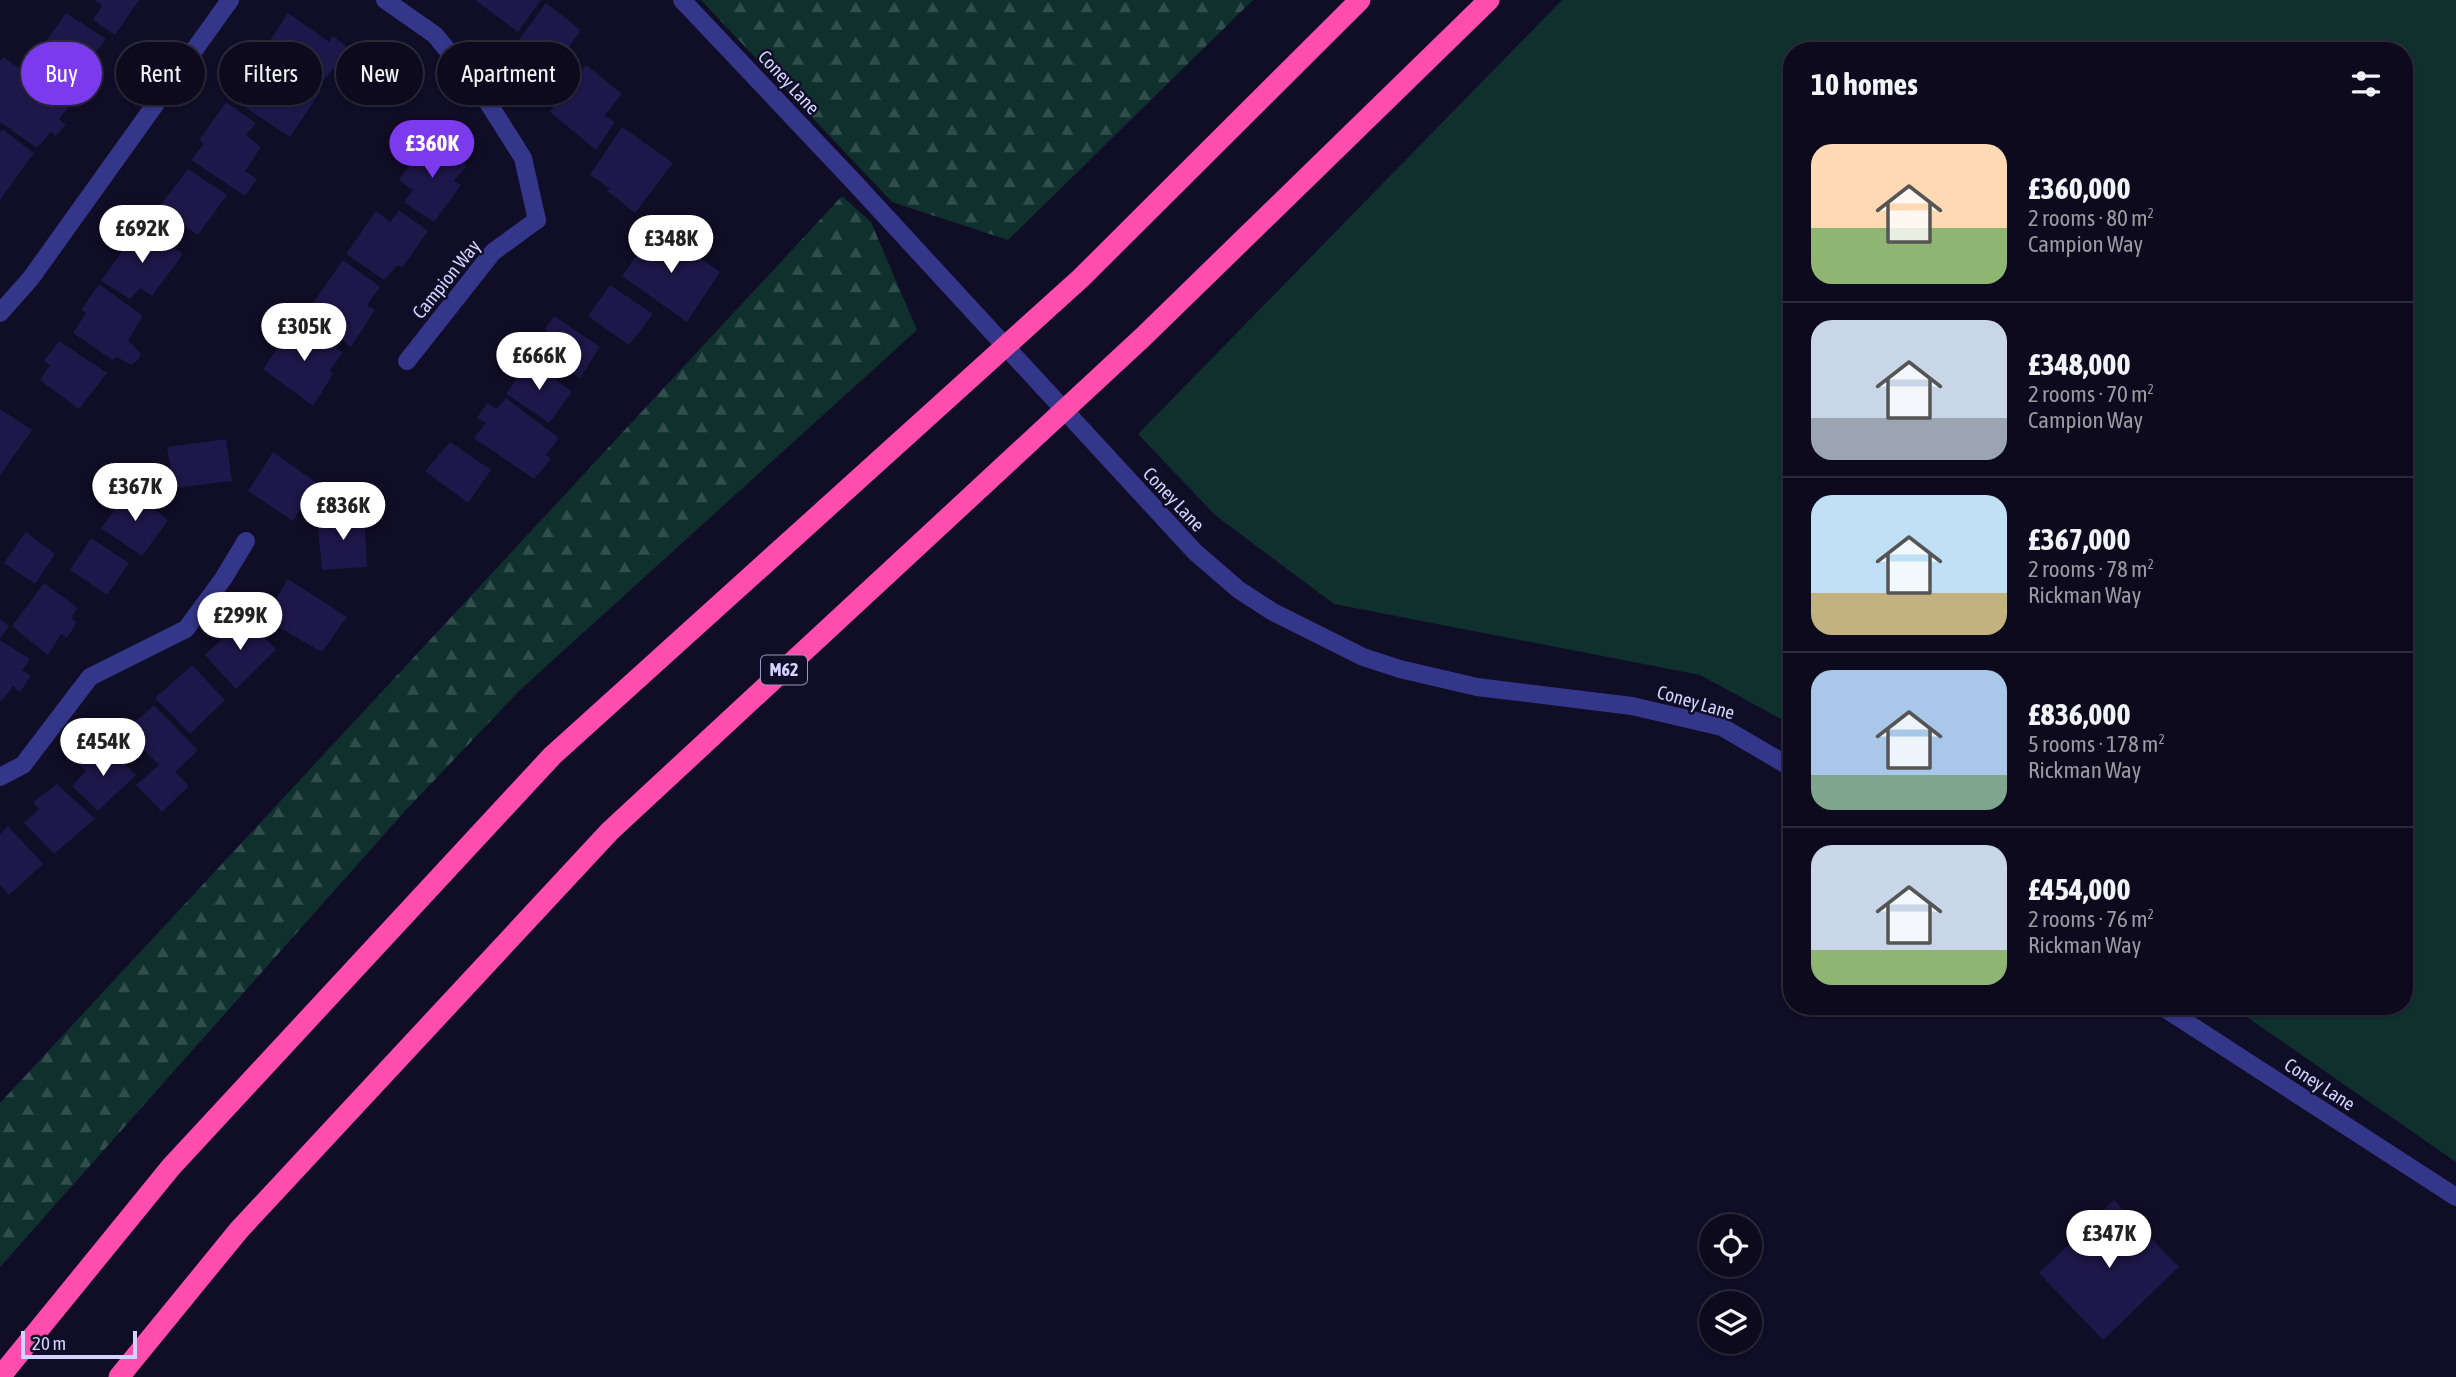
<!DOCTYPE html>
<meta charset="utf-8">
<style>
body{margin:0;font-family:"Asap Condensed",sans-serif;background:#1a1829;color:#f1f3f6;height:100vh;display:flex;flex-direction:column;font-size:26px;white-space:nowrap}
*{box-sizing:border-box;margin:0}
p{font-size:23px;color:#9a9aa3}
.icon{flex:none;width:38px;height:38px;fill:none;stroke:currentColor;stroke-width:2;stroke-linecap:round;stroke-linejoin:round}
.map{position:relative;flex:1;overflow:hidden}
.details{position:absolute;left:1783px;top:42px;width:630px;height:973px;display:flex;flex-direction:column;background:#0c0a1c;border-radius:28px;box-shadow:0 2px 5px #0004,0 0 0 2px #2c2b3b}
.details>*{flex:none}
.banner{position:absolute;left:21px;top:42px;width:665px;height:63px;display:flex;gap:14px}
.fabs{position:absolute;left:1699px;top:1214px;display:grid;gap:14px}
.fabs a{display:grid;place-items:center;width:63px;height:63px;border-radius:50%;background:#0c0a1c;box-shadow:0 2px 5px #0004,0 0 0 2px #2c2b3b;font-size:35px}
.scale{position:absolute;left:21px;bottom:18px;width:116px;box-sizing:border-box;padding-left:7px;border:4px solid #d4d2ff;border-top:0;font-size:19px;line-height:24px;white-space:nowrap;color:#d4d2ff;-webkit-text-stroke:5px #100d26;paint-order:stroke}
.price{position:absolute;translate:-50% -60px;padding:0 16px;border-radius:24px;background:#fff;color:#222;font-size:23px;line-height:46px;filter:drop-shadow(0 2px 4px #0008)}
.price::after{content:'';position:absolute;left:50%;top:42px;width:21px;height:16px;margin-left:-10px;background:inherit;clip-path:polygon(0 0,100% 0,50% 100%)}
.price.current{background:#7c3aed;color:#fff}
ul{padding:0;list-style:none}
li{display:flex;align-items:center;gap:21px;height:175px;padding:0 28px}
li+li{border-top:2px solid #2c2b3b}
li span{display:grid;place-items:center;flex:none;width:196px;height:140px;border-radius:21px;color:#555}
li>.icon{margin-inline-start:auto}
span .icon{width:84px;height:84px;fill:#fffc;stroke-width:1}
li b{font-size:30px}
h2{display:flex;justify-content:space-between;align-items:center;height:84px;padding:0 28px;font-size:30px}
.pill{padding:0 24px;border-radius:32px;background:#0c0a1c;box-shadow:0 2px 5px #0004,0 0 0 2px #2c2b3b;font-size:24px;line-height:63px}
.pill.current{background:#7c3aed;color:#fff}
.map>svg:first-child{display:block}
.grass{fill:#0f302d}
.forest{fill:url(#forest-firs)}
.building{fill:#1e1749}
.lines{fill:none;stroke-linecap:round;stroke-linejoin:round}
.street{stroke:#343689;stroke-width:18}
.highway{stroke:#ff4dad;stroke-width:21}
.labels{text-anchor:middle;stroke-width:5;stroke-linejoin:round;paint-order:stroke}
.shield{fill:#100d26;stroke:#9997be;stroke-width:2}
.shield-label{font-size:18px;font-weight:bold;fill:#d4d2ff}
.street-label{font-size:19px;fill:#d4d2ff;stroke:#100d26}
</style>
<div class="map">
<svg width="2456" height="1377" viewBox="0 0 2456 1377">
<defs>
<pattern id="forest-firs" width="22" height="20" patternUnits="userSpaceOnUse" patternTransform="scale(1.75)"><rect width="22" height="20" fill="#0f302d"/><path d="M5 1l3.5 6h-7zM16 11l3.5 6h-7z" fill="#314d4c"/></pattern>
</defs>
<rect width="100%" height="100%" fill="#100d26"/>
<path class="grass" d="M1562 0H2456V1162L2231 1006H2404V51H1792V725L1700 675 1334 604 1215 515 1138 434Z"/>
<path class="forest" d="M701 0H1253L1008 240 892 202Z
M842 196 871 222 917 330 520 690 406 810 0 1267V1103Z"/>
<path class="building" d="M94 0H139L115 35 93 20 102 6Z
M475 0H541L518 32Z
M546 3 581 30 566 51 577 63 557 88 528 65 532 62 513 48Z
M66 13 106 39 94 55 99 60 72 98 41 75 51 63 37 54Z
M288 13 329 42 333 36 350 49 322 82 267 45Z
M259 47 321 91 290 137 231 98 242 79 238 77Z
M3 57 72 103 59 119 66 125 56 136 51 132 37 148 0 122V61Z
M586 65 622 94 604 116 615 122 596 150 550 112Z
M226 102 256 123 246 135 261 147 245 171 257 179 245 196 191 160 204 144 199 140Z
M622 127 673 163 635 213 607 191 610 189 590 175Z
M2 129 34 153 0 200V134Z
M427 139 467 166 454 181 461 185 434 222 404 202 413 190 399 180Z
M188 169 227 195 198 235 158 208Z
M399 210 428 231 402 268 398 265 384 280 346 254 376 211 390 222Z
M145 227 183 254 152 296 140 288 130 299 101 281 130 240 134 244Z
M656 228 720 272 687 322 622 276Z
M343 260 380 287 367 305 375 310 351 347 323 326 329 314 313 303Z
M99 284 143 316 128 340 141 354 138 360 131 365 117 357 113 360 73 333 86 313 81 310Z
M610 285 653 314 629 345 588 316Z
M554 316 600 347 580 378 539 350 550 334 545 329Z
M297 320 343 353 330 370 333 374 313 406 263 369Z
M59 341 107 373 79 409 40 380 50 365 44 361Z
M530 360 572 392 549 423 506 394Z
M506 398 559 438 546 455 551 459 534 479 474 438 486 423 477 418 487 403 496 409Z
M0 409 32 430 0 475Z
M226 439 232 481 174 488 167 447Z
M450 442 491 470 468 503 425 471Z
M273 452 317 483 293 521 248 491Z
M130 490 168 520 142 556 101 528Z
M364 513 367 567 322 570 317 517Z
M26 532 55 554 35 584 4 563Z
M91 538 129 563 107 595 70 570Z
M288 579 347 617 322 652 264 619Z
M44 583 78 608 71 619 77 622 67 638 61 634 48 655 12 626Z
M246 618 276 650 236 689 205 655 221 640 216 637 235 619 237 627Z
M0 619 9 626 0 639Z
M0 640 30 659 22 670 31 676 20 692 13 686 2 701 0 700Z
M192 665 225 700 190 734 155 698Z
M154 705 198 750 175 772 189 786 162 812 136 785 159 765 125 731Z
M109 748 136 775 98 811 72 786 86 771 79 764 94 752 102 759Z
M57 784 95 819 54 854 24 823 39 809 33 802Z
M8 826 43 864 9 895 0 885V834Z
M2114 1200 2179 1267 2103 1340 2039 1273Z"/>
<g class="lines">
<path class="street" d="M385 0 435 35 480 90 523 158 537 220 493 252 407 361
M682 0 854 182 1195 552 1239 590 1273 612 1363 657 1400 669 1477 687 1632 706 1722 727 1792 768
M0 313 31 278 230 0
M0 777 23 765 90 677 186 629 223 579 246 541
M2161 1006 2456 1197"/>
<path class="highway" d="M0 1377 171 1167 552 756 1081 278 1360 0
M119 1377 239 1230 610 831 1143 337 1489 0"/>
</g>
<g class="labels">
<rect class="shield" x="761" y="655.5" width="46" height="29" rx="5"/>
<g class="shield-label">
<text x="784" y="676">M62</text>
</g>
<g class="street-label">
<text transform="translate(789 82) rotate(47)" y="7">Coney Lane</text>
<text transform="translate(446 279) rotate(-51)" y="7">Campion Way</text>
<text transform="translate(1174 499) rotate(47)" y="7">Coney Lane</text>
<text transform="translate(1696 702) rotate(16)" y="7">Coney Lane</text>
<text transform="translate(2320 1084) rotate(33)" y="7">Coney Lane</text>
</g>
</g>
</svg>
<div class="fabs">
<a><svg class="icon" aria-label="locate" viewBox="0 0 24 24"><circle cx="12" cy="12" r="6"/><path d="M12 2v4M12 18v4M2 12h4M18 12h4"/></svg></a>
<a><svg class="icon" aria-label="layers" viewBox="0 0 24 24"><path d="M12 4l9 5-9 5-9-5zM3 14l9 5 9-5"/></svg></a>
</div>
<div class="scale">20 m</div>
<b class="price current" style="left:432px;top:180px">£360K</b>
<b class="price" style="left:142px;top:265px">£692K</b>
<b class="price" style="left:671px;top:275px">£348K</b>
<b class="price" style="left:304px;top:363px">£305K</b>
<b class="price" style="left:539px;top:392px">£666K</b>
<b class="price" style="left:135px;top:523px">£367K</b>
<b class="price" style="left:343px;top:542px">£836K</b>
<b class="price" style="left:240px;top:652px">£299K</b>
<b class="price" style="left:103px;top:778px">£454K</b>
<b class="price" style="left:2109px;top:1270px">£347K</b>
<div class="banner">
<a class="pill current">Buy</a>
<a class="pill">Rent</a>
<a class="pill">Filters</a>
<a class="pill">New</a>
<a class="pill">Apartment</a>
</div>
<section class="details">
<h2>10 homes<svg class="icon" aria-label="filters" viewBox="0 0 24 24"><path d="M4 7h16M4 17h16"/><circle cx="9" cy="7" r="2"/><circle cx="15" cy="17" r="2"/></svg></h2>
<ul>
<li><span style="background:linear-gradient(#ffd9b3 60%,#8fb573 0)"><svg class="icon" aria-label="home" viewBox="0 0 24 24"><path d="M3 11l9-7 9 7M6 9v11h12V9"/></svg></span><div><b>£360,000</b><p>2 rooms · 80 m²</p><p>Campion Way</p></div></li>
<li><span style="background:linear-gradient(#c9d6e8 70%,#9aa5b1 0)"><svg class="icon" aria-label="home" viewBox="0 0 24 24"><path d="M3 11l9-7 9 7M6 9v11h12V9"/></svg></span><div><b>£348,000</b><p>2 rooms · 70 m²</p><p>Campion Way</p></div></li>
<li><span style="background:linear-gradient(#bfe0f5 70%,#c2b280 0)"><svg class="icon" aria-label="home" viewBox="0 0 24 24"><path d="M3 11l9-7 9 7M6 9v11h12V9"/></svg></span><div><b>£367,000</b><p>2 rooms · 78 m²</p><p>Rickman Way</p></div></li>
<li><span style="background:linear-gradient(#a9c7e8 75%,#7fa58c 0)"><svg class="icon" aria-label="home" viewBox="0 0 24 24"><path d="M3 11l9-7 9 7M6 9v11h12V9"/></svg></span><div><b>£836,000</b><p>5 rooms · 178 m²</p><p>Rickman Way</p></div></li>
<li><span style="background:linear-gradient(#c9d6e8 75%,#8fb573 0)"><svg class="icon" aria-label="home" viewBox="0 0 24 24"><path d="M3 11l9-7 9 7M6 9v11h12V9"/></svg></span><div><b>£454,000</b><p>2 rooms · 76 m²</p><p>Rickman Way</p></div></li>
</ul>
</section>
</div>
